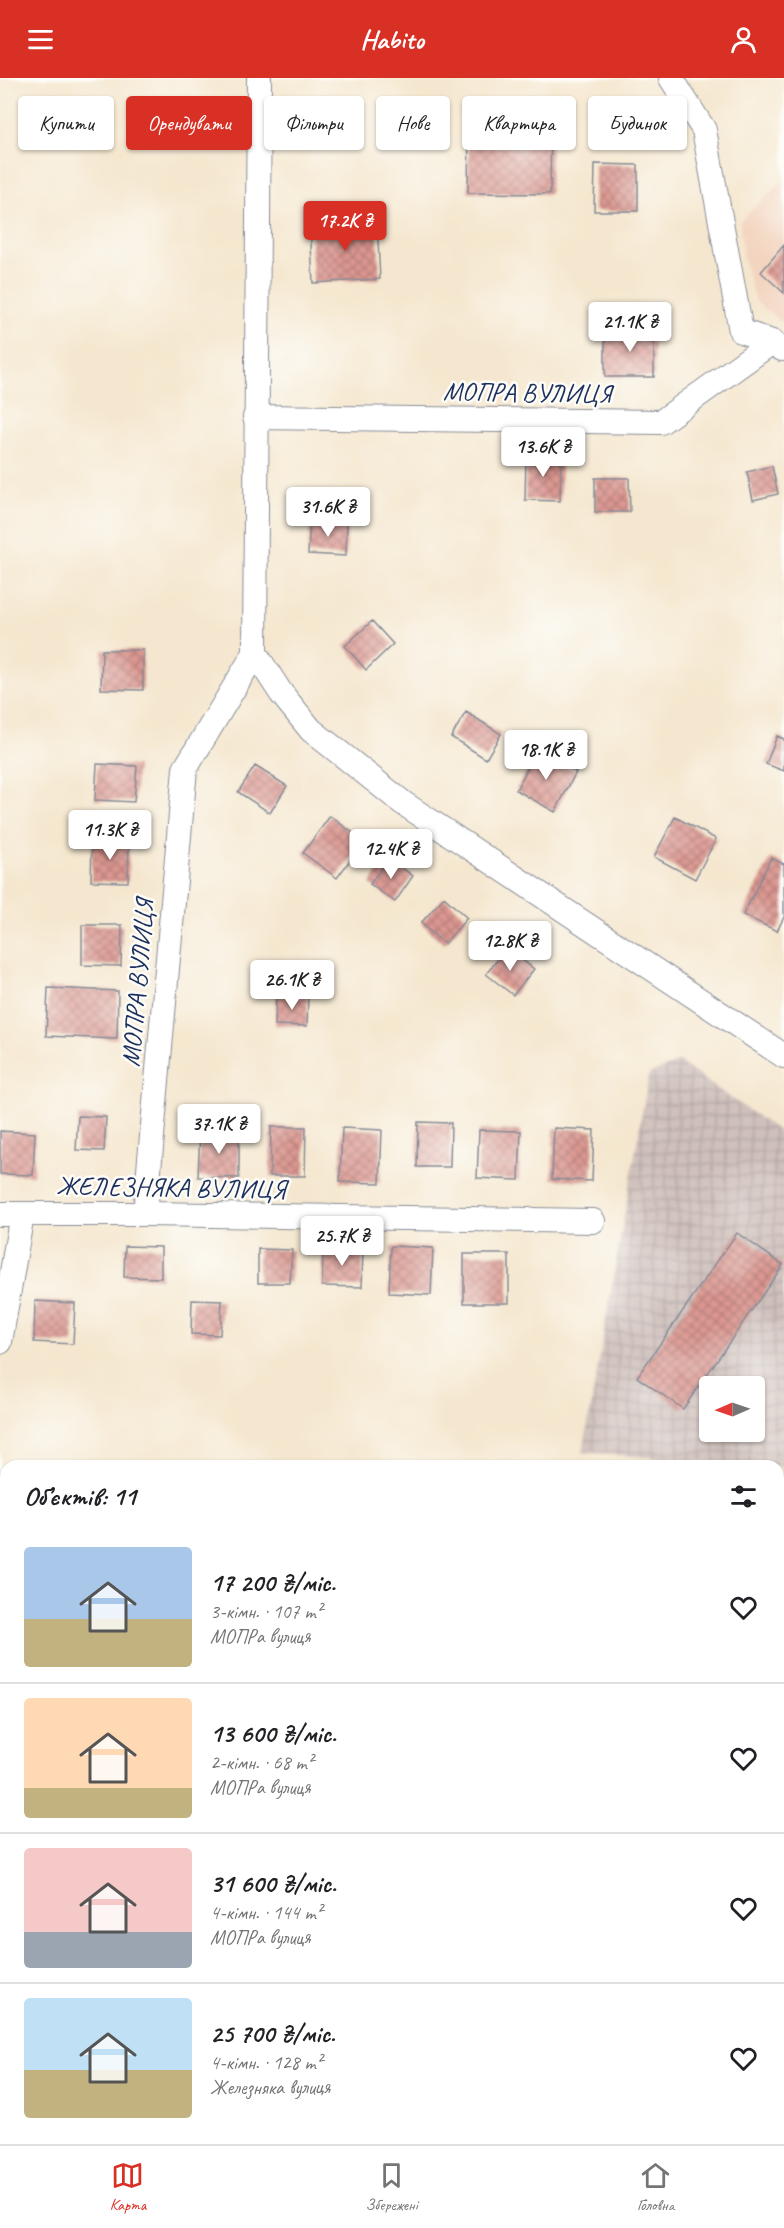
<!DOCTYPE html>
<html lang="uk">
<meta charset="utf-8">
<style>
body{margin:0;font-family:Caveat,sans-serif;background:#f6f6f6;color:#202124;height:100vh;display:flex;flex-direction:column;font-size:22px;white-space:nowrap}
*{box-sizing:border-box;margin:0}
p{font-size:20px;color:#757577}
.icon{flex:none;width:33px;height:33px;fill:none;stroke:currentColor;stroke-width:2;stroke-linecap:round;stroke-linejoin:round}
.map{position:relative;flex:1;overflow:hidden}
.drawer{position:absolute;left:0px;top:1382px;width:784px;height:686px;display:flex;flex-direction:column;background:#fff;border-radius:18px 18px 0 0;box-shadow:0 2px 4px #0004}
.drawer>*{flex:none}
.hud{position:absolute;left:18px;top:18px;width:748px;height:54px;display:flex;gap:12px}
.needle{width:39px;rotate:268deg}
.tools{position:absolute;left:699px;top:1298px;display:grid;gap:12px}
.tools a{display:grid;place-items:center;width:66px;height:66px;border-radius:6px;background:#fff;box-shadow:0 2px 4px #0004;font-size:30px}
.price{position:absolute;translate:-50% -51px;padding:0 14px;border-radius:6px;background:#fff;color:#222;font-size:20px;line-height:39px;filter:drop-shadow(0 2px 3px #0008)}
.price::after{content:'';position:absolute;left:50%;top:36px;width:18px;height:14px;margin-left:-9px;background:inherit;clip-path:polygon(0 0,100% 0,50% 100%)}
.price.active{background:#d93025;color:#fff}
ul{padding:0;list-style:none}
li{display:flex;align-items:center;gap:18px;height:150px;padding:0 24px}
li+li{border-top:2px solid #e0e0e0}
li span{display:grid;place-items:center;flex:none;width:168px;height:120px;border-radius:6px;color:#555}
li>.icon{margin-inline-start:auto}
span .icon{width:72px;height:72px;fill:#fffc;stroke-width:1}
li b{font-size:26px}
h2{display:flex;justify-content:space-between;align-items:center;height:72px;padding:0 24px;font-size:26px}
.pill{padding:0 21px;border-radius:6px;background:#fff;box-shadow:0 2px 4px #0004;font-size:21px;line-height:54px}
.pill.active{background:#d93025;color:#fff}
header{display:flex;justify-content:space-between;align-items:center;height:78px;padding:0 24px;background:#d93025;color:#fff;font-size:27px;font-weight:700}
.tab-bar{display:flex;justify-content:space-around;align-items:center;height:84px;border-top:2px solid #e0e0e0;background:#fff;font-size:16px;color:#757577}
.tab-bar a{display:grid;justify-items:center;gap:3px}
.tab-bar .active{color:#d93025}
.map>svg:first-child{display:block}
.built{fill:#f3d4bf}
.industrial{fill:url(#industrial-grid);fill-rule:evenodd}
.building{fill:url(#building-cross-hatch)}
.lines{fill:none;stroke-linecap:round;stroke-linejoin:round}
.street-casing{stroke:#888b96;stroke-width:26}
.street{stroke:#fff;stroke-width:24}
.labels{text-anchor:middle;stroke-width:5;stroke-linejoin:round;paint-order:stroke}
.street-label{font-size:26px;fill:#1b2f5e;stroke:#fdfcf7}
</style>
<header><svg class="icon" aria-label="menu" viewBox="0 0 24 24"><path d="M4 6h16M4 12h16M4 18h16"/></svg>Habito<svg class="icon" aria-label="person" viewBox="0 0 24 24"><circle cx="12" cy="8" r="4"/><path d="M4 21q1-7 8-7t8 7"/></svg></header>
<div class="map">
<svg width="784" height="2066" viewBox="0 0 784 2066">
<defs>
<pattern id="industrial-grid" width="8" height="8" patternUnits="userSpaceOnUse" patternTransform="scale(1.5)"><rect width="8" height="8" fill="#cfc0bb"/><path d="M0 4h8M4 0v8" fill="none" stroke="#b1a5a3"/></pattern>
<pattern id="building-cross-hatch" width="8" height="8" patternUnits="userSpaceOnUse" patternTransform="scale(1.5)"><rect width="8" height="8" fill="#dc9790"/><path d="M0 0l8 8M0 8l8-8" fill="none" stroke="#b27c79"/></pattern>
</defs>
<rect width="100%" height="100%" fill="#fdfcf7"/>
<filter id="ink" filterUnits="userSpaceOnUse"><feTurbulence type="fractalNoise" baseFrequency=".0167" numOctaves="2"/><feDisplacementMap in="SourceGraphic" scale="12" xChannelSelector="R" yChannelSelector="G"/><feConvolveMatrix kernelMatrix="1 2 1 2 8 2 1 2 1" color-interpolation-filters="sRGB"/></filter>
<filter id="wash" filterUnits="userSpaceOnUse"><feTurbulence type="fractalNoise" baseFrequency=".008" numOctaves="4" result="noise"/><feDisplacementMap in="SourceGraphic" scale="24" xChannelSelector="R" yChannelSelector="G"/><feGaussianBlur stdDeviation="1.35" result="paint"/><feColorMatrix in="noise" values="0 0 0 0 0 0 0 0 0 0 0 0 0 0 0 0 0 1.4 0 .05"/><feComposite in="paint" operator="in"/></filter>
<g filter="url(#wash)">
<rect width="100%" height="100%" fill="#f5e7cf"/>
<path class="built" d="M784 102V246L755 223 742 176 740 143Z"/>
<path class="industrial" d="M679 984 784 1057V1390H779L778 1388 747 1387 583 1374 649 996ZM710 1308H754V1353H710Z"/>
<g id="blocks">
<path class="building" d="M469 49 551 51 550 116 468 115Z
M595 86 638 87V133H594Z
M377 143 380 201 313 205 310 146Z
M784 167V215L761 194Z
M605 251H654V299H605Z
M526 378 561 379 560 423 525 422Z
M772 388 778 416 753 422 747 394Z
M595 400H629L630 434H595Z
M310 443 347 444 346 478 308 476Z
M372 543 393 566 366 592 345 568Z
M102 572H143V612L101 611Z
M466 634 501 656 486 681 451 659Z
M777 658 784 661V693L766 686Z
M537 673 576 694 555 734 516 712Z
M97 686 137 688 134 724 95 722Z
M255 688 287 708 270 735 238 714Z
M330 738 364 763 337 800 303 775Z
M675 739 716 761 695 801 654 779Z
M92 763H129L128 804 91 803Z
M388 780 413 798 395 824 370 806Z
M771 780 784 786V839L777 853 743 837Z
M444 819 467 840 444 866 421 845Z
M82 847H122L121 888 82 887Z
M507 870 534 891 513 917 486 896Z
M48 910 118 913 117 961 46 958Z
M276 917 308 918 307 948 275 947Z
M78 1038 106 1039 104 1073 76 1072Z
M418 1044 451 1045 450 1089H417Z
M271 1049H306L305 1098H270Z
M342 1050 382 1052 380 1105 340 1104Z
M554 1050 594 1052 592 1103 552 1101Z
M479 1052 521 1053 519 1102 477 1100Z
M0 1053 35 1055 33 1097 0 1096Z
M200 1053 239 1055V1100L198 1099Z
M737 1155 783 1187 683 1331 637 1299Z
M125 1168 161 1169V1200L124 1199Z
M391 1168 433 1170 431 1217 389 1215Z
M323 1170 363 1171 362 1209 322 1208Z
M258 1171 292 1172 290 1205H258Z
M464 1176H509V1225H464Z
M192 1222 222 1223 220 1257 191 1256Z
M35 1223 75 1225 73 1266 34 1264Z
M0 1530 6 1531V1567H0Z
M778 1575H784V1624H778Z"/>
</g>
</g>
<g filter="url(#ink)">
<use href="#blocks" fill-opacity="0" stroke="#888b96" stroke-width="1.5"/>
<g class="lines">
<defs>
<path id="street" d="M671 0 704 52 741 253 772 264 782 271
M255 339 661 344 772 264
M255 575 281 615 311 652 403 725 784 978
M0 1136H145L593 1143
M145 1136 185 691 255 575 259 0
M0 1264 22 1136
M778 1693 784 1692
M0 1769H6"/>
</defs>
<use href="#street" class="street-casing"/>
<use href="#street" class="street"/>
</g>
</g>
<g class="labels">
<g class="street-label">
<text transform="translate(527 314) rotate(1)" y="9">МОПРА ВУЛИЦЯ</text>
<text transform="translate(137 905) rotate(-85)" y="9">МОПРА ВУЛИЦЯ</text>
<text transform="translate(171 1109) rotate(1)" y="9">ЖЕЛЕЗНЯКА ВУЛИЦЯ</text>
</g>
</g>
</svg>
<div class="tools">
<a><svg class="needle" viewBox="-14 -14 28 28"><path d="M0-13l5 13h-10z" fill="#e53935"/><path d="M0 13l5-13h-10z" fill="#757577"/></svg></a>
</div>
<b class="price active" style="left:345px;top:174px">17.2K ₴</b>
<b class="price" style="left:630px;top:275px">21.1K ₴</b>
<b class="price" style="left:543px;top:400px">13.6K ₴</b>
<b class="price" style="left:328px;top:460px">31.6K ₴</b>
<b class="price" style="left:546px;top:703px">18.1K ₴</b>
<b class="price" style="left:110px;top:783px">11.3K ₴</b>
<b class="price" style="left:391px;top:802px">12.4K ₴</b>
<b class="price" style="left:510px;top:894px">12.8K ₴</b>
<b class="price" style="left:292px;top:933px">26.1K ₴</b>
<b class="price" style="left:219px;top:1077px">37.1K ₴</b>
<b class="price" style="left:342px;top:1189px">25.7K ₴</b>
<div class="hud">
<a class="pill">Купити</a>
<a class="pill active">Орендувати</a>
<a class="pill">Фільтри</a>
<a class="pill">Нове</a>
<a class="pill">Квартира</a>
<a class="pill">Будинок</a>
</div>
<section class="drawer">
<h2>Об’єктів: 11<svg class="icon" aria-label="filters" viewBox="0 0 24 24"><path d="M4 7h16M4 17h16"/><circle cx="9" cy="7" r="2"/><circle cx="15" cy="17" r="2"/></svg></h2>
<ul>
<li><span style="background:linear-gradient(#a9c7e8 60%,#c2b280 0)"><svg class="icon" aria-label="home" viewBox="0 0 24 24"><path d="M3 11l9-7 9 7M6 9v11h12V9"/></svg></span><div><b>17 200 ₴/міс.</b><p>3-кімн. · 107 m²</p><p>МОПРа вулиця</p></div><svg class="icon" aria-label="heart" viewBox="0 0 24 24"><path d="M12 20l-8-8c-3-5 5-10 8-4 3-6 11-1 8 4z"/></svg></li>
<li><span style="background:linear-gradient(#ffd9b3 75%,#c2b280 0)"><svg class="icon" aria-label="home" viewBox="0 0 24 24"><path d="M3 11l9-7 9 7M6 9v11h12V9"/></svg></span><div><b>13 600 ₴/міс.</b><p>2-кімн. · 68 m²</p><p>МОПРа вулиця</p></div><svg class="icon" aria-label="heart" viewBox="0 0 24 24"><path d="M12 20l-8-8c-3-5 5-10 8-4 3-6 11-1 8 4z"/></svg></li>
<li><span style="background:linear-gradient(#f6c9c9 70%,#9aa5b1 0)"><svg class="icon" aria-label="home" viewBox="0 0 24 24"><path d="M3 11l9-7 9 7M6 9v11h12V9"/></svg></span><div><b>31 600 ₴/міс.</b><p>4-кімн. · 144 m²</p><p>МОПРа вулиця</p></div><svg class="icon" aria-label="heart" viewBox="0 0 24 24"><path d="M12 20l-8-8c-3-5 5-10 8-4 3-6 11-1 8 4z"/></svg></li>
<li><span style="background:linear-gradient(#bfe0f5 60%,#c2b280 0)"><svg class="icon" aria-label="home" viewBox="0 0 24 24"><path d="M3 11l9-7 9 7M6 9v11h12V9"/></svg></span><div><b>25 700 ₴/міс.</b><p>4-кімн. · 128 m²</p><p>Железняка вулиця</p></div><svg class="icon" aria-label="heart" viewBox="0 0 24 24"><path d="M12 20l-8-8c-3-5 5-10 8-4 3-6 11-1 8 4z"/></svg></li>
</ul>
</section>
</div>
<nav class="tab-bar">
<a class="active"><svg class="icon" aria-label="map" viewBox="0 0 24 24"><path d="M3 6l6-2 6 2 6-2v14l-6 2-6-2-6 2zM9 4v14M15 6v14"/></svg>Карта</a>
<a><svg class="icon" aria-label="saved" viewBox="0 0 24 24"><path d="M7 4h10v16l-5-4-5 4z"/></svg>Збережені</a>
<a><svg class="icon" aria-label="home" viewBox="0 0 24 24"><path d="M3 11l9-7 9 7M6 9v11h12V9"/></svg>Головна</a>
</nav>
